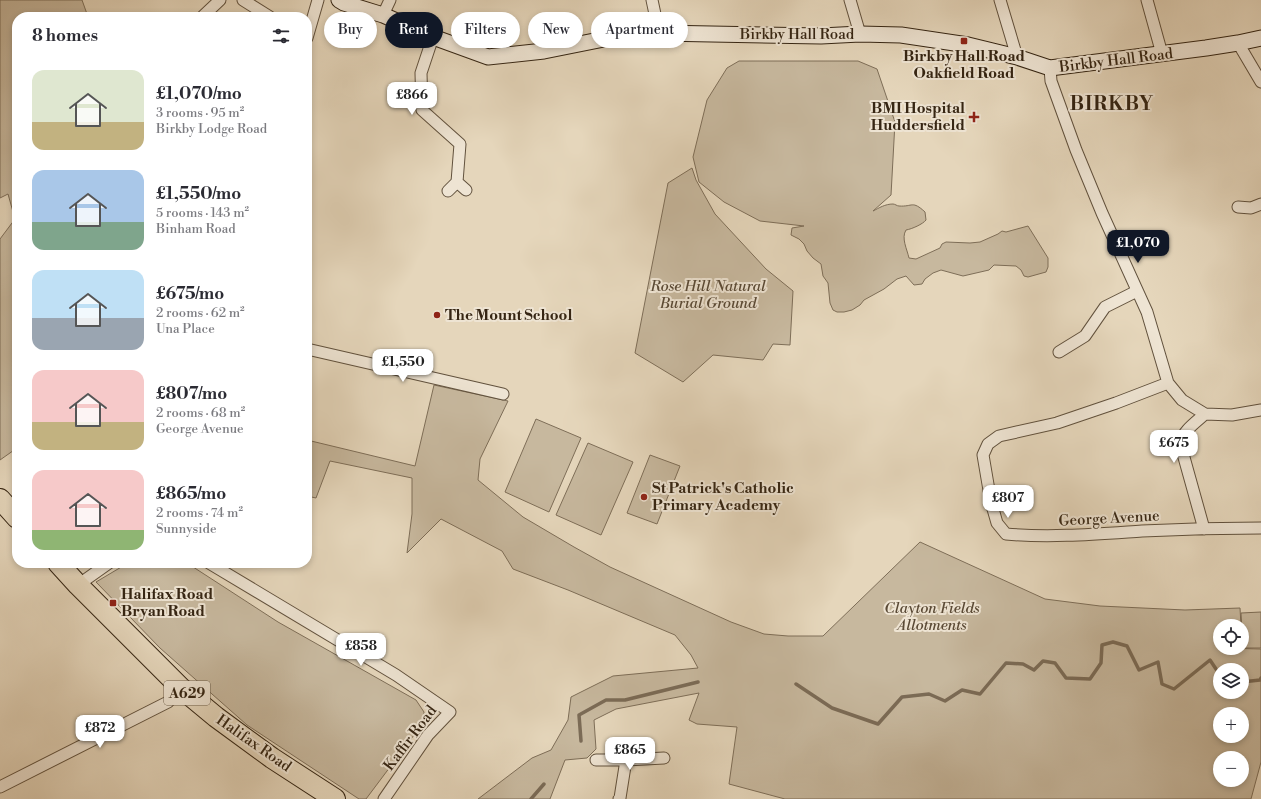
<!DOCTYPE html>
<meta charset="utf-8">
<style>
body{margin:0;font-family:"Libre Bodoni",serif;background:#f7f7f7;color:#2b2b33;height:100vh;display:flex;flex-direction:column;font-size:15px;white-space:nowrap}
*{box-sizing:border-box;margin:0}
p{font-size:13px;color:#7c7c81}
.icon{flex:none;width:22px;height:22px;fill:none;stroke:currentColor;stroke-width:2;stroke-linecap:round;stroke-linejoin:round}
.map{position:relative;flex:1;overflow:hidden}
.panel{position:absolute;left:12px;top:12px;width:300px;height:556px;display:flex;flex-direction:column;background:#fff;border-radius:16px;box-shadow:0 2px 6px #0003}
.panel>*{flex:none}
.hud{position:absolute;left:324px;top:12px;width:380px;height:36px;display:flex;gap:8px}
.fabs{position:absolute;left:1213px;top:619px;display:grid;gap:8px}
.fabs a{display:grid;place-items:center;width:36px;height:36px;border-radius:50%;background:#fff;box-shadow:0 2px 6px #0003;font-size:20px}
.price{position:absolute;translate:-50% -34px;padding:0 9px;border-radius:8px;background:#fff;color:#222;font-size:13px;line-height:26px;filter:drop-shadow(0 1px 2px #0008)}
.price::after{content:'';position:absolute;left:50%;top:24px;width:12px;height:9px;margin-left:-6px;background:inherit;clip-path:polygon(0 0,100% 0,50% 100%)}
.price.selected{background:#111827;color:#fff}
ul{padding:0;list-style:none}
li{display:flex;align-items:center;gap:12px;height:100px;padding:0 20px}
li span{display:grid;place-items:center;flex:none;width:112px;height:80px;border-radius:12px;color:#555}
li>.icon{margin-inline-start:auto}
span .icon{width:48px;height:48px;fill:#fffc;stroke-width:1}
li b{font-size:17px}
h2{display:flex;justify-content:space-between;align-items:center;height:48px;padding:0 20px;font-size:17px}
.pill{padding:0 14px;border-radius:18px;background:#fff;box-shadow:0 2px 6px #0003;font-size:14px;line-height:36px}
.pill.selected{background:#111827;color:#fff}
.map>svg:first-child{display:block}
.green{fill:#c7b89e;stroke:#7e6e58;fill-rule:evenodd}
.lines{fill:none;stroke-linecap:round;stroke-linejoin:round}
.stream{stroke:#7b6b56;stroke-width:3.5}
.street-casing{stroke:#61513d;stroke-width:13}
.secondary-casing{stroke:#352513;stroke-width:17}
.highway-casing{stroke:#352513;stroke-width:22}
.street{stroke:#eee4d3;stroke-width:11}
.secondary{stroke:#eee4d3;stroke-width:15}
.highway{stroke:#e5d6bb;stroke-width:20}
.poi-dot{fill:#8f2418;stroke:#eee4d3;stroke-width:1.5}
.labels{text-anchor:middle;stroke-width:4;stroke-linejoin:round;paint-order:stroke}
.shield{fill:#eee4d3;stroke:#6c5e4d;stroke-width:1}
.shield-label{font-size:14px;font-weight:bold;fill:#352513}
.street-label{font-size:15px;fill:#352513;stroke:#eee4d3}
.poi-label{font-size:15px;font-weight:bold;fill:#352513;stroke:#eee4d3;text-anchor:start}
.park-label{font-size:15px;font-style:italic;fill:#5a4a36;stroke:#eee4d3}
.district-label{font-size:19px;font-weight:bold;letter-spacing:1px;fill:#352513;stroke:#eee4d3}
</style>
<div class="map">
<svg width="1261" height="799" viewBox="0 0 1261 799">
<rect width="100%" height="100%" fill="#e5d6bb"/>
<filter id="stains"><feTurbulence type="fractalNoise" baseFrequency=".005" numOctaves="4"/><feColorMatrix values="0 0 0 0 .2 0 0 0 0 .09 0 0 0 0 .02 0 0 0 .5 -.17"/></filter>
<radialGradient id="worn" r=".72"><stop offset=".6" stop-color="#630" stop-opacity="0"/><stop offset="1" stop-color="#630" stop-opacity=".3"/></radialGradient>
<path class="green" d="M0 0H82L87 14 85 17H17V448L0 460V239L15 219 8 194 0 198Z
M739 61H858L877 69 895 122 891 195 873 211C879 208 885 204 893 204 895 204 897 206 899 206 913 207 912 200 925 212L926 220C923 224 912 229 906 230 901 238 907 249 909 258L916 259 940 248 942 244 946 242 970 243 980 242 998 234 1002 231 1006 232 1028 226 1048 258V267L1046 272 1028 277 1024 276 1021 270 1016 266 994 265 989 270 963 276 941 270 933 273 925 279 922 284 914 285 906 276 897 279 884 289 864 300 860 305 852 310 844 312H837L833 310 830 303 828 283 823 276 821 264 813 258 807 251 804 244 799 239 791 235 792 228 804 226 760 221 724 202 699 182 693 157 707 100 727 68Z
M692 168 696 180 715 214 766 269 793 291 790 345 773 344 763 360 713 355 683 382 635 353 668 183Z
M434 385 508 401 480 459 478 480 523 517 574 547 610 567 731 622 764 634 788 636H823L920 542 1045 599 1100 606 1185 610 1240 608 1241 626H1220V648L1261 649V762L1251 799H785L729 784 737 727 697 724 689 720 699 693 616 709 594 720 596 749 587 758 565 760 550 799H478L532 758 551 750 568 720 571 697 613 676 698 668 691 655 675 635 568 590 513 569 502 551 441 519 407 553 412 514V478L330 461 316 498 307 496V440L415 466ZM1220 670H1242V692H1220ZM1220 714H1242V736H1220ZM1220 758H1242V780H1220Z
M536 419 581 438 549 512 505 492Z
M588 443 633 462 601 535 556 515Z
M650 455 680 466 657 524 627 513Z
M128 563H187L278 622 416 700 424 712 423 723 366 799H359L247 725 160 648 96 582Z
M1261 612V648H1243L1241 613Z"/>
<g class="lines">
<path class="stream" d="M1242 682 1260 680 1261 678
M796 684 832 708 878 724 902 697 929 694 945 701 962 690 980 694 1006 663 1023 664 1034 670 1043 661 1055 663 1066 678 1090 679 1101 663 1102 645 1113 642 1127 646 1139 670 1158 662 1162 684 1174 689 1210 660 1220 675
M581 741 579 715 606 700H625L698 682
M531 799 544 784"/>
<defs>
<path id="street" d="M243 0 270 17
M652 0 659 33
M850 0 860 34
M1000 0 1017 57
M1147 0 1162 54
M383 15 390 0
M202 17 220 0
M433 37 421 73 422 110 460 144 457 182 448 191
M307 38 318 0
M1238 43 1261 82
M1050 68 1051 81 1076 150 1102 213 1147 312 1168 383 1182 400 1205 414 1232 415 1261 410
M457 182 466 190
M1238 207 1251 208 1261 204
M307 349 503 394
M1059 352 1085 336 1105 307 1137 291
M1168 383 1116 403 1057 423 999 436 988 444 983 455 991 502 997 523 1006 534C1051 538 1097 534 1142 531 1182 529 1221 528 1261 528
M1204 529 1180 443C1184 430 1195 423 1205 414
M209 563 396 675 450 712 428 735 384 799
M78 585 109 563
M596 760H626L664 758
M0 787 168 702 181 688
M619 799 620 798 626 760"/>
<path id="secondary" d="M339 0 344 3 383 15 433 37 488 57 544 51 609 38 659 33 821 36 860 34 901 35 968 45 1017 57 1050 68 1206 48 1238 43 1261 38"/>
<path id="highway" d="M0 499 17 518
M58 563 78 585 181 688 216 717 272 758 335 799"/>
</defs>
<use href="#street" class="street-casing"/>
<use href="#secondary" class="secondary-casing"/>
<use href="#highway" class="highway-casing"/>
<use href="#street" class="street"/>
<use href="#secondary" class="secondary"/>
<use href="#highway" class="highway"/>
</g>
<g class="poi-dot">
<rect x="960" y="37" width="8" height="8" rx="2"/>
<path d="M972 111h4v4h4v4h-4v4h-4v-4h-4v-4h4z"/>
<circle cx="437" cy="315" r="4"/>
<circle cx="644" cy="497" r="4"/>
<rect x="109" y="599" width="8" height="8" rx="2"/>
</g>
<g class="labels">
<rect class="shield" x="164" y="681" width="46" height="24" rx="3"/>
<g class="shield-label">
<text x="187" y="698">A629</text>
</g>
<g class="street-label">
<text x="797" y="39">Birkby Hall Road</text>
<text transform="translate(1116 60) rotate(-7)" y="5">Birkby Hall Road</text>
<text transform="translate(1109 518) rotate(-3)" y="5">George Avenue</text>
<text transform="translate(410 738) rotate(-53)" y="5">Kaffir Road</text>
<text transform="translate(254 743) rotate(35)" y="5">Halifax Road</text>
</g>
<g class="poi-label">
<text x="964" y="61" text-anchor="middle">Birkby Hall Road<tspan x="964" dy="17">Oakfield Road</tspan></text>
<text x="965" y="113" text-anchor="end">BMI Hospital<tspan x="965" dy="17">Huddersfield</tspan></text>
<text x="445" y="320">The Mount School</text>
<text x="652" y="493">St Patrick's Catholic<tspan x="652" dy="17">Primary Academy</tspan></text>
<text x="121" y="599">Halifax Road<tspan x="121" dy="17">Bryan Road</tspan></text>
</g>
<g class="park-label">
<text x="708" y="291">Rose Hill Natural<tspan x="708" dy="17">Burial Ground</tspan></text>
<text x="932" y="613">Clayton Fields<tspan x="932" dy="17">Allotments</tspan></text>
</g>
<g class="district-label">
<text x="1112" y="110">BIRKBY</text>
</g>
</g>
<rect width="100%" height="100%" filter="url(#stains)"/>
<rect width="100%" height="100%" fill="url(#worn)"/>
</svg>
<div class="fabs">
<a><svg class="icon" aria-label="locate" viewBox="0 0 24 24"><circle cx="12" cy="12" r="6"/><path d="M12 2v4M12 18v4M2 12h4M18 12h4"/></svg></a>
<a><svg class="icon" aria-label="layers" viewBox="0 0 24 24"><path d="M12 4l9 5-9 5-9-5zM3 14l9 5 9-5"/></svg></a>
<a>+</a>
<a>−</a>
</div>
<b class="price" style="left:412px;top:116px">£866</b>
<b class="price selected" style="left:1138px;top:264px">£1,070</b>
<b class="price" style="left:403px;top:383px">£1,550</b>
<b class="price" style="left:1174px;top:464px">£675</b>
<b class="price" style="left:1008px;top:519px">£807</b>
<b class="price" style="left:361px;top:667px">£858</b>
<b class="price" style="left:100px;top:749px">£872</b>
<b class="price" style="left:630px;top:771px">£865</b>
<div class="hud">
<a class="pill">Buy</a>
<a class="pill selected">Rent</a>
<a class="pill">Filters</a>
<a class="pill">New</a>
<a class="pill">Apartment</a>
</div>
<section class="panel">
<h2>8 homes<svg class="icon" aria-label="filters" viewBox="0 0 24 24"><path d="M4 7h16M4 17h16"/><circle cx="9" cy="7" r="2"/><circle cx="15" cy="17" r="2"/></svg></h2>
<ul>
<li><span style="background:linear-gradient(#dfe7d0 65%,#c2b280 0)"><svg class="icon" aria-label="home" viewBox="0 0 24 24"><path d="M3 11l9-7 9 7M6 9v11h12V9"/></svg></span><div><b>£1,070/mo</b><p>3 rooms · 95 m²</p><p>Birkby Lodge Road</p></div></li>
<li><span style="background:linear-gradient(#a9c7e8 65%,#7fa58c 0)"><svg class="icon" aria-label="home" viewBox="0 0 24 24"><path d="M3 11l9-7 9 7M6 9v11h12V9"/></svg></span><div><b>£1,550/mo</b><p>5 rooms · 143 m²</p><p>Binham Road</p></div></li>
<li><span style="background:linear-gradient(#bfe0f5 60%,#9aa5b1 0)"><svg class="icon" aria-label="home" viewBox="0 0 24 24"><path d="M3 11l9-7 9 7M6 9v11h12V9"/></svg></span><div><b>£675/mo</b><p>2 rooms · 62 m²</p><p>Una Place</p></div></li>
<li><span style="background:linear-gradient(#f6c9c9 65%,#c2b280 0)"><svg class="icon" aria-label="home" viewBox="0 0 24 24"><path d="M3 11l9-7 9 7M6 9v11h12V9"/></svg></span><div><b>£807/mo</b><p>2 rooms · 68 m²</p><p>George Avenue</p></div></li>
<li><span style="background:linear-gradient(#f6c9c9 75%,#8fb573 0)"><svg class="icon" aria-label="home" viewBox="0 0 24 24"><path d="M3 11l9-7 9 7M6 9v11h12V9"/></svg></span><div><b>£865/mo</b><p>2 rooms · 74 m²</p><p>Sunnyside</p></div></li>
</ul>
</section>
</div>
